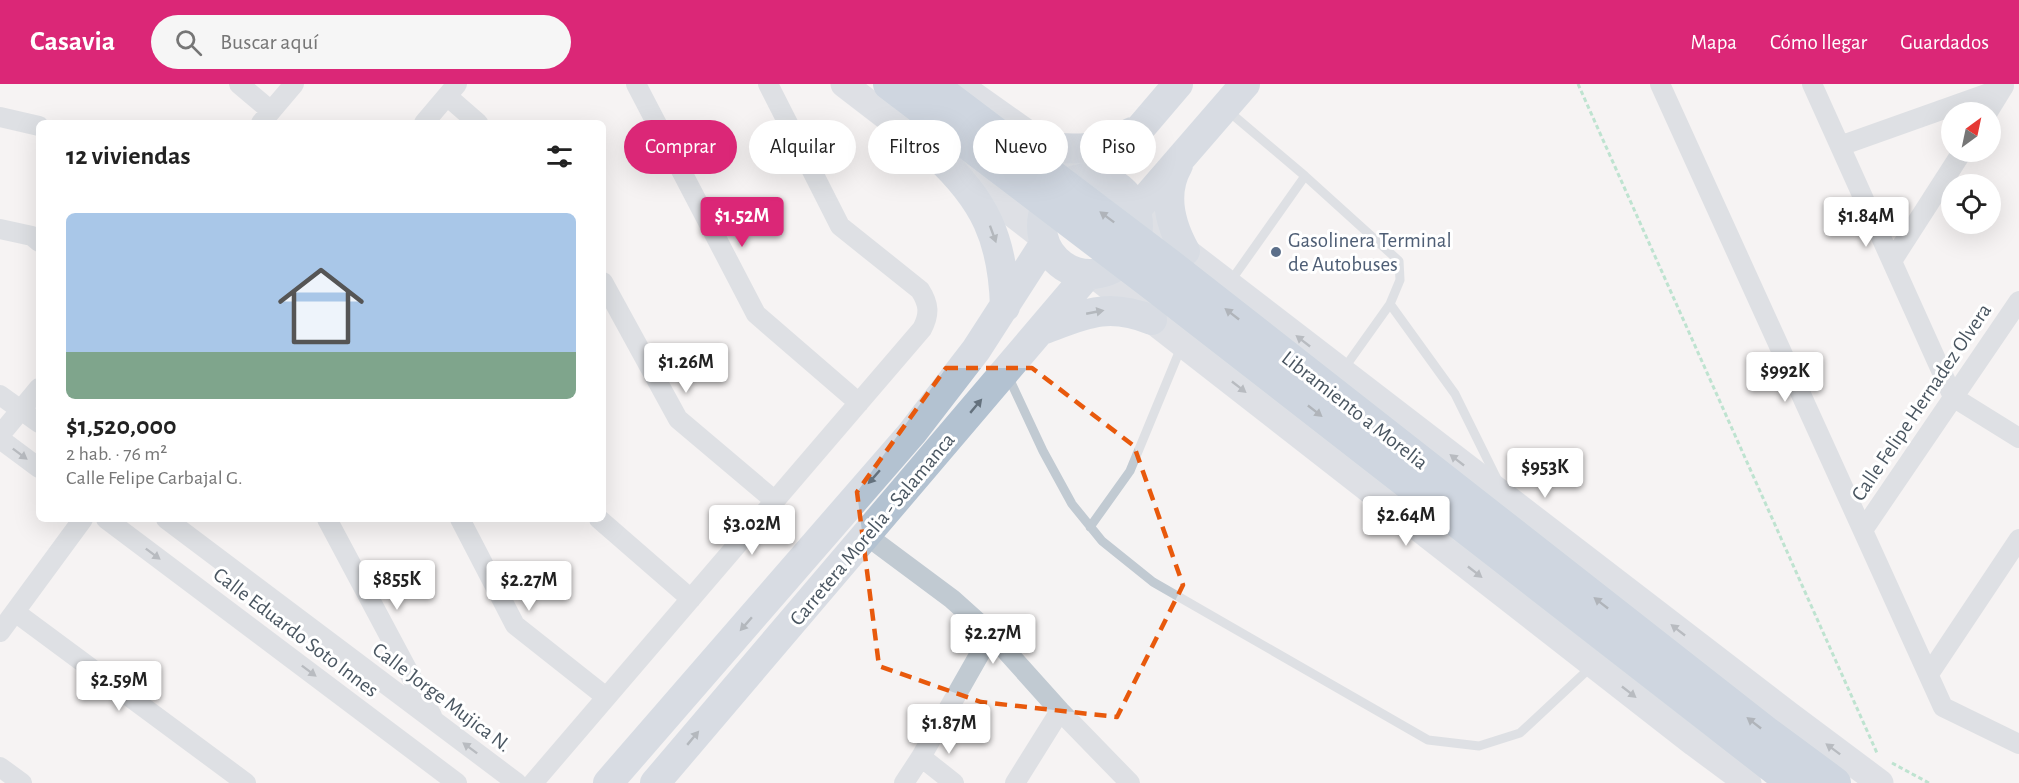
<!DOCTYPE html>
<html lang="es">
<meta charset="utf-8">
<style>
body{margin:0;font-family:"Alegreya Sans",sans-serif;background:#f6f6f6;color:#222;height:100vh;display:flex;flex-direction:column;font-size:22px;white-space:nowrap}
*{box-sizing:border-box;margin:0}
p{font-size:20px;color:#767676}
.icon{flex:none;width:33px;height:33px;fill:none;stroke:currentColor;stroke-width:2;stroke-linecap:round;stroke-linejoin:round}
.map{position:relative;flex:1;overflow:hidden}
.side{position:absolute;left:36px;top:36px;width:570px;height:402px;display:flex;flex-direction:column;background:#fff;border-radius:9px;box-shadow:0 6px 24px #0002}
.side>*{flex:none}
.top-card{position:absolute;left:624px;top:36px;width:570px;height:54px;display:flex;gap:12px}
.needle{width:39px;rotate:33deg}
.buttons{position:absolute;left:1941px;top:18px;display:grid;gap:12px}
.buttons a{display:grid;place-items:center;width:60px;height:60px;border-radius:50%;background:#fff;box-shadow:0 6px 24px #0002;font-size:30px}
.price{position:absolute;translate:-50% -51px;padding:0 14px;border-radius:6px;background:#fff;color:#222;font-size:20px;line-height:39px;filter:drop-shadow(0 2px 3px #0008)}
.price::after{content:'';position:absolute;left:50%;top:36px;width:18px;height:14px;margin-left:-9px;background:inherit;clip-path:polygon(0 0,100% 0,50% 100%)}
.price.current{background:#db2777;color:#fff}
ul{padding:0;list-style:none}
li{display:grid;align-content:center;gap:12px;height:318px;padding:0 30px}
li span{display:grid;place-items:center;height:186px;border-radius:9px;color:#555}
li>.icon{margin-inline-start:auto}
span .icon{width:108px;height:108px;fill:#fffc;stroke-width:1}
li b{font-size:26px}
h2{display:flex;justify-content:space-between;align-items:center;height:72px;padding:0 30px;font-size:26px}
.tag{padding:0 21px;border-radius:27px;background:#fff;box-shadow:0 6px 24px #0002;font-size:21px;line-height:54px}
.tag.current{background:#db2777;color:#fff}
header{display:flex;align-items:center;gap:36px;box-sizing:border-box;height:84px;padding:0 30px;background:#db2777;color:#fff}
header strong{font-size:28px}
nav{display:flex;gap:33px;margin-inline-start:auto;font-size:21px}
.search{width:420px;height:54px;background:#f6f6f6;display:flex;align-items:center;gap:15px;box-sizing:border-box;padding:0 21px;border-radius:33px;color:#767676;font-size:22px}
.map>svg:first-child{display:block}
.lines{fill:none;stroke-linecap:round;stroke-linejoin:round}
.path{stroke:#7ad0a6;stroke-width:3;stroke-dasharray:4.5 3;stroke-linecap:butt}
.service{stroke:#c1cad2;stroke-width:9}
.minor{stroke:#c1cad2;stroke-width:20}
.secondary{stroke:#c1cbd6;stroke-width:27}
.primary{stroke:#b3c2d1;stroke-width:30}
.trunk{stroke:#9fb4c9;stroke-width:32}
.oneway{fill:#5b6976}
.oneway2{fill:#64717d}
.oneway3{fill:#6e7984}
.oneway4{fill:#6e7983}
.marked{fill:none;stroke:#e8590c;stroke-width:4.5;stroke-dasharray:12 8;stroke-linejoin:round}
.service-dot{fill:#5c6f8a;stroke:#fff;stroke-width:2}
.labels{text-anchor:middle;stroke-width:6;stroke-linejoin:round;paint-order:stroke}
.service-label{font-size:21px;fill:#4e5e75;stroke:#fff;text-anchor:start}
.street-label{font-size:21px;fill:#4a5661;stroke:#fff}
</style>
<header>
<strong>Casavia</strong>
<div class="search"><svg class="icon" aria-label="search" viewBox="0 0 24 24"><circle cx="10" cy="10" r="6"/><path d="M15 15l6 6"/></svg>Buscar aquí</div>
<nav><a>Mapa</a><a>Cómo llegar</a><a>Guardados</a></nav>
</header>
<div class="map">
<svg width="2019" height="699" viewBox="0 0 2019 699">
<rect width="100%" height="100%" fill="#f5f3f3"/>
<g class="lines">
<path class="path" d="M1578 0 1877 669
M1892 679 1929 699"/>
<path class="service" d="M1227 26 1305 92 1399 177 1400 196 1390 220 1343 286
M1230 198 1305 92
M1390 220 1455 310 1497 395
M1008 292 1043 367 1072 420 1102 457 1153 498 1428 656 1479 662 1520 649 1592 582
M1090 443 1130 387 1182 261"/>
<path class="minor" d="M239 0 271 27
M636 0 756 230 859 319
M1660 0 1943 623 2019 660
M1812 0 1953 313 2019 354
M447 12 478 39
M1988 28 2004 2
M0 33 39 42
M261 39 294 0
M424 39 457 0
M1840 62 2003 4
M0 145 32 152 39 158
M1892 177 1962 68
M603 198 678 335 775 417
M0 311 39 339
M0 351 39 304
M0 355 39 384
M106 435 457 699
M166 435 517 699
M327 435 432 632
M460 435 515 541 606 613
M599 435 691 515
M1863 446 2019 217
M866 451 952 515 991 550 1060 627 1130 699
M15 528 246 699
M0 548 83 435
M1929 590 2019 455
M921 673 954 699
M0 683 22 699
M533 699 922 245C930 230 929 220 920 206L840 142 768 0
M904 699 921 673 991 550
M1015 699 1060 627"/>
<path class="secondary" d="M844 0 1044 154
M958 0 1092 95
M1136 129 1789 631 1880 699
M1093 190 1694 659 1748 699"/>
<path class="primary" d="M1046 62C1078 68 1104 64 1132 48
M935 70C985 116 1003 155 1005 223
M1178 81C1162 109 1170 140 1185 167
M1042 142a48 48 0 1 1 96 0a48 48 0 1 1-96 0Z
M1097 95 1178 0
M1135 127 1245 0
M1042 246C1085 230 1107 218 1152 236
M608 699 912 349 976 266 1045 159
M655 699 1088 190"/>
<path class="trunk" d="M889 0 1153 201 1793 699
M931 0 1170 181 1766 648 1835 699"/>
</g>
<defs><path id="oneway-solid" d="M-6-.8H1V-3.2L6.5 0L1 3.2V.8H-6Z" transform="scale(1.5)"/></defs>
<g class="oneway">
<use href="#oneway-solid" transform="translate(1107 133) rotate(-143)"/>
<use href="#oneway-solid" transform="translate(1232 230) rotate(-142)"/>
<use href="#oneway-solid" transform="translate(1315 327) rotate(38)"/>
<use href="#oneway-solid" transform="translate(1601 519) rotate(-142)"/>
<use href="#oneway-solid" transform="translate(1754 639) rotate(-142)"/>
</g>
<g class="oneway2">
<use href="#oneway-solid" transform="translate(993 150) rotate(70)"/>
<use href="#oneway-solid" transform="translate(1095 228) rotate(-11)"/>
<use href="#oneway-solid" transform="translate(976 322) rotate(-50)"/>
<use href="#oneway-solid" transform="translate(874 393) rotate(131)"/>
<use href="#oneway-solid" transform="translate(746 540) rotate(131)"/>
<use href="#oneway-solid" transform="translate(693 654) rotate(-50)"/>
</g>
<g class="oneway3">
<use href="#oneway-solid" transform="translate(1303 257) rotate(-142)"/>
<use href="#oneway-solid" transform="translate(1239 303) rotate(38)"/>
<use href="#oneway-solid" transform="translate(1457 376) rotate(-142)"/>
<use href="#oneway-solid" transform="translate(1475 488) rotate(38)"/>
<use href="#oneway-solid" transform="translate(1678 546) rotate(-142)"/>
<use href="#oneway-solid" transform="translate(1629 608) rotate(38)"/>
<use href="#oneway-solid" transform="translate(1833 665) rotate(-143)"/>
</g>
<g class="oneway4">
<use href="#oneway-solid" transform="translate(20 370) rotate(37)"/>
<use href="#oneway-solid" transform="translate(153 470) rotate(37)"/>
<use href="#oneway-solid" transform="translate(309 587) rotate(37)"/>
<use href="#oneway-solid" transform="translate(470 664) rotate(-143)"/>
</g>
<path d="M0 0H2019V699H0ZM946 284H1032L1134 362 1183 501 1117 633 981 618 879 582 857 408Z" fill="#f5f3f3" fill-opacity=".55" fill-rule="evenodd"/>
<path class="marked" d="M946 284H1032L1134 362 1183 501 1117 633 981 618 879 582 857 408Z"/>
<circle class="service-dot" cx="1276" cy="168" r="6"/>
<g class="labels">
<g class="service-label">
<text x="1288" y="163">Gasolinera Terminal<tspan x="1288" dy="24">de Autobuses</tspan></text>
</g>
<g class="street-label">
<text transform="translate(1921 318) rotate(-56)" y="7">Calle Felipe Hernadez Olvera</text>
<text transform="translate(1355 326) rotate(38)" y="7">Libramiento a Morelia</text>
<text transform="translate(872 445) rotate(-50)" y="7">Carretera Morelia - Salamanca</text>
<text transform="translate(296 548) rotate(37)" y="7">Calle Eduardo Soto Innes</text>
<text transform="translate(442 613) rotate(37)" y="7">Calle Jorge Mujica N.</text>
</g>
</g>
</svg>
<div class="buttons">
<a><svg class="needle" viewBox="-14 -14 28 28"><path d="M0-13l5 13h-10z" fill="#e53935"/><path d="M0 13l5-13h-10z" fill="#767676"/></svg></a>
<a><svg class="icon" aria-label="locate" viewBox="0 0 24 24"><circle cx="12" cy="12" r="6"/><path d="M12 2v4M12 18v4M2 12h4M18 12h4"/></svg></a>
</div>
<b class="price current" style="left:742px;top:164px">$1.52M</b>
<b class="price" style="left:1866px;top:164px">$1.84M</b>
<b class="price" style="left:686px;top:310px">$1.26M</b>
<b class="price" style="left:1785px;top:319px">$992K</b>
<b class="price" style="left:1545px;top:415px">$953K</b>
<b class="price" style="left:1406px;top:463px">$2.64M</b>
<b class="price" style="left:752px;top:472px">$3.02M</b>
<b class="price" style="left:397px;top:527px">$855K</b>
<b class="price" style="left:529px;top:528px">$2.27M</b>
<b class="price" style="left:993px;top:581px">$2.27M</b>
<b class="price" style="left:119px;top:628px">$2.59M</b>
<b class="price" style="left:949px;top:671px">$1.87M</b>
<div class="top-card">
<a class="tag current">Comprar</a>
<a class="tag">Alquilar</a>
<a class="tag">Filtros</a>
<a class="tag">Nuevo</a>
<a class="tag">Piso</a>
</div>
<section class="side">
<h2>12 viviendas<svg class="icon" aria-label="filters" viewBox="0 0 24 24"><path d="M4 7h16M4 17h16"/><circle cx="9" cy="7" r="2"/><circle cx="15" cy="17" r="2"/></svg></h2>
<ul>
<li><span style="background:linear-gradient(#a9c7e8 75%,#7fa58c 0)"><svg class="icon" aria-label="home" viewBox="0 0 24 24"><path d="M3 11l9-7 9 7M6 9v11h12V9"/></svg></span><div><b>$1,520,000</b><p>2 hab. · 76 m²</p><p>Calle Felipe Carbajal G.</p></div></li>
</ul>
</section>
</div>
